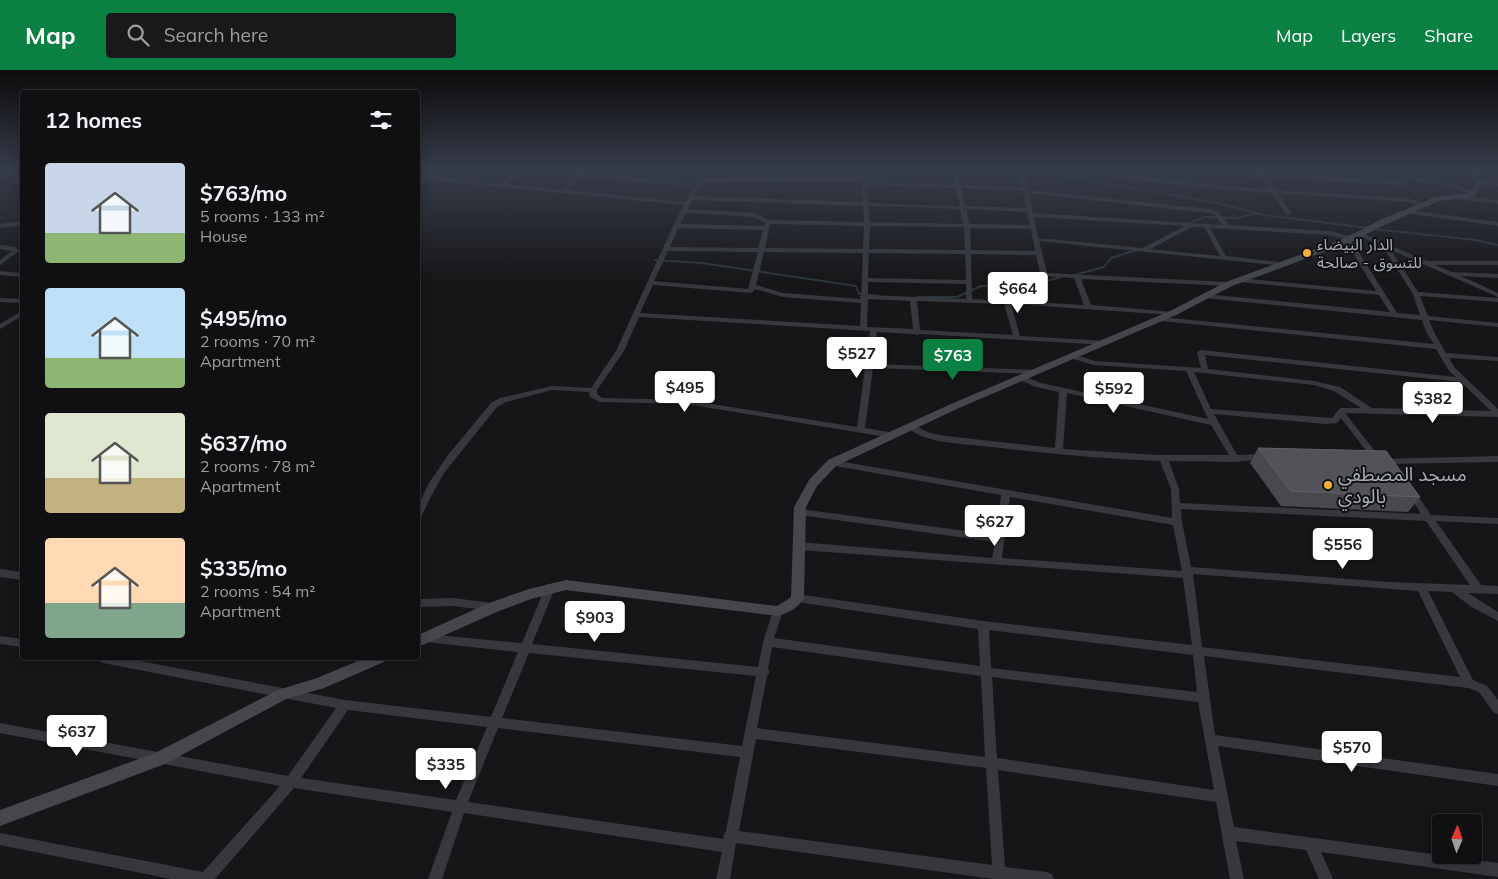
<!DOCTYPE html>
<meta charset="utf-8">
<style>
body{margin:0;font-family:Mulish,"Noto Sans Arabic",sans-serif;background:#19191b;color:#f1f3f6;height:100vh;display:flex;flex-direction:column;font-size:19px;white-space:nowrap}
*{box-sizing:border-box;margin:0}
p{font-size:16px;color:#9c9d9f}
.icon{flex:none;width:28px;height:28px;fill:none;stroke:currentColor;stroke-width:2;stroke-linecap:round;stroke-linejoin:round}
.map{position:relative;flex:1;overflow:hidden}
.details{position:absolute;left:20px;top:20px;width:400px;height:570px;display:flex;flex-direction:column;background:#101012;border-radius:5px;box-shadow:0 2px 12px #0003,0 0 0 1px #303032}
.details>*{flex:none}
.needle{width:32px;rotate:2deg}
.controls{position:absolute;left:1432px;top:744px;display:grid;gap:10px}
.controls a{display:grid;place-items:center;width:50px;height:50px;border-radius:5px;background:#101012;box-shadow:0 2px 12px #0003,0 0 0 1px #303032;font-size:25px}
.price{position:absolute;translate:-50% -42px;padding:0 11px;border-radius:5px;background:#fff;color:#222;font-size:16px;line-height:32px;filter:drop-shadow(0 1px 2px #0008)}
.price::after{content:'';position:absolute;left:50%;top:30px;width:15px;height:11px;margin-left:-8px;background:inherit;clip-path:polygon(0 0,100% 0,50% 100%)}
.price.current{background:#0b8043;color:#fff}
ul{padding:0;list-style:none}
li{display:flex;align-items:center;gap:15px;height:125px;padding:0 25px}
li span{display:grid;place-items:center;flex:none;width:140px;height:100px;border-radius:5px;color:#555}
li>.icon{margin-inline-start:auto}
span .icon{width:60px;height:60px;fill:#fffc;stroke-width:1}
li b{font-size:21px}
h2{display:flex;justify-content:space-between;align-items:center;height:60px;padding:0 25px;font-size:21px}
header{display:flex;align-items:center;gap:30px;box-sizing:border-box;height:70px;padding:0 25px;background:#0b8043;color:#fff}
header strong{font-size:24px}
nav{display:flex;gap:28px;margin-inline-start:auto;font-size:18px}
.search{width:350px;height:45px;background:#19191b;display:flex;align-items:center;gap:12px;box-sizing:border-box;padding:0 18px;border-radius:5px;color:#9c9d9f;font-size:19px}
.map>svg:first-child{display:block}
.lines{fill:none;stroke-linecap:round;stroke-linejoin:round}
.stream{stroke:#2c353c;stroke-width:2}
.street{fill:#37383d;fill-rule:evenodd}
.secondary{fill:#45474d;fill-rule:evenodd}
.wall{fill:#47494d}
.building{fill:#525359;stroke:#5f6168}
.poi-dot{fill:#f2b134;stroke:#111113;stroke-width:2}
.labels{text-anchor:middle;stroke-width:4;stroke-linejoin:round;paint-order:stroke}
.far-poi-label{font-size:16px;fill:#a8adb8;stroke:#111113;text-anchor:start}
.poi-label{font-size:19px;fill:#a8adb8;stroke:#111113;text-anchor:start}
</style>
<header>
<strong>Map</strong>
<div class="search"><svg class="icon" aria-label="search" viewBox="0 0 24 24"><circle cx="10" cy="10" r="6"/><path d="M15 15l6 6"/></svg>Search here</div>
<nav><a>Map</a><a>Layers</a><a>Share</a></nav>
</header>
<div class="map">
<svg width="1498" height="809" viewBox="0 0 1498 809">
<rect width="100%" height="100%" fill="#161618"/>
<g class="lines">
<path class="stream" d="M1034 100 1217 133 1264 145 1368 158
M1188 154 1204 147 1239 148 1256 143
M1373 159 1476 170 1498 175
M655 190 702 193 856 216 859 224 879 226
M1074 205 1104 197 1111 188 1137 180
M917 227H957L981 216 1039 213 1061 207"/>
<path class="street" d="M8 100H14L0 108V104Z
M477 100H482L471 111 501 114 517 100 577 103 581 100 584 102 582 104 696 113 700 108 861 107 860 100H865L867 111 955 115 952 100H957L961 115 1022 117 1019 105 1022 103 1025 105 1028 120 1210 139 1218 142 1229 155 1329 161 1354 167V169L1351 170 1397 243 1420 245 1413 224 1383 177 1358 165V163H1362L1427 191H1498V195H1435L1452 202 1498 204V208L1461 206 1498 223V227L1391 180 1418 222 1498 228V232L1420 226 1428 246 1498 253V257L1429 250 1434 262 1446 283 1498 287V291L1449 288 1455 298 1498 339V347L1345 343 1381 389 1498 386V392L1383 394 1379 391H1374L1341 348 1337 353 1326 354 1214 344 1237 385 1263 384 1267 387 1266 389 1235 392 1169 391 1179 419 1180 433 1421 444 1407 422 1411 419 1414 420 1431 445 1498 448V454L1436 451 1481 515 1498 516V524L1468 523 1498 542V551L1470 536 1452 522 1428 521 1473 610 1487 616 1498 630V644L1494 643 1479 622 1468 618 1204 586 1215 665 1498 704V716L1218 676 1234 757 1498 793V807L1321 782 1333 809H1319L1306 780 1236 771 1244 809H1230L1216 732 998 700 1005 797 1047 802 1052 804 1054 809H993L736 773 730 809H716L722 782 464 743 442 809H428L452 742 294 718 215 809H171L0 775V763L203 802 280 716 0 663V653L288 706 336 638 103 593 99 591 98 588H124L345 630 491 647 518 582 426 572 422 571 421 568 422 565 426 564 522 573 545 518 546 515 550 514 554 515 555 518 532 574 758 597 763 572 773 541 774 538 778 537 782 538 783 541 774 568 980 596 978 559 797 532 793 531 792 528 793 525 797 524 983 551 1192 575 1183 508 799 480 796 479 794 476 796 473 799 472 992 488 995 472 800 445 797 444 795 442 797 440 800 439 996 465 1001 425 829 395 828 393 832 390 1172 448 1171 419 1160 391C1104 389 1048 384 992 377 968 374 924 374 907 357L911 354 930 363 946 366 1055 378 1059 322 1036 317 1020 310 1019 308 1020 306H1023L1041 313 1208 349 1186 301 1094 295 1070 288 1069 286 1073 284 1095 291 1201 298 1197 282 1201 280 1456 307 1449 301 1436 279 1161 251 1158 249 1161 247 1434 274 1426 262 1422 250 1205 228 1202 226 1205 224 1390 242 1379 225 1239 212 1236 210 1239 208 1376 221 1345 170 1346 169 1329 165 1210 158 1226 186 1287 193 1288 194 1285 196 1039 171 1047 203 1229 212 1232 214 1229 216 1081 209 1091 235 1175 242 1176 243 1173 245 1011 234 1020 266 1108 271V275H1105L920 264 917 265 914 264 877 262 873 294 1037 300 1041 302 1037 304 873 298 865 358 895 363 896 365 892 368 686 334 600 332 590 327 589 322 552 320 506 332 497 337 444 403 429 430 421 448 418 449V436L429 413 448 385 491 333 500 328 552 316 591 318 616 281 673 156 684 135 440 111 418 110V107H440L466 110ZM521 101 522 102 575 106 563 120 507 114ZM580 107 694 116 686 132 568 120ZM861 111 863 132 694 126 702 112ZM867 115 956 118 960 136 868 133ZM962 118 1023 121 1026 138 965 136ZM1029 123 1209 143 1214 144 1222 155 1033 143ZM693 130 863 136 864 152 769 150 755 143 687 139ZM868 136 960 139 963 154 870 152ZM966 139 1027 142 1030 155 969 154ZM686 143 754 147 765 153 764 156 680 154ZM1034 147 1185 156 1142 178 1038 168ZM770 154 864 156 863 179 765 178ZM870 156 964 157 965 180 869 179ZM1192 157H1204L1220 186 1150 179ZM678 158 763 160 758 178 670 177ZM970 158 1031 159 1035 181 971 180ZM668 181 758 182 748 219 654 211ZM764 182 863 183 861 225 860 227 861 229 783 223 756 215ZM869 183 965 184 966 210 868 208ZM971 184 1036 185 1040 203 1043 206 1074 208 1084 235 972 229ZM868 212 966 214V229L868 225ZM653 215 751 223 753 222 755 219 783 227 861 233 860 256 640 243ZM868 229 910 231 913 259 867 257ZM917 231 1004 234 1013 265 920 260ZM639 247 870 261 857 357 686 330 602 328 597 324V320L624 281ZM1205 285 1461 312 1491 341 1372 338 1340 317 1314 311 1208 299ZM1194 302 1314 315 1334 321 1361 338H1340L1332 348 1211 339ZM1067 323 1211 355 1229 385H1158L1063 379ZM1010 427 1173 455 1182 501 1002 488ZM1181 439 1426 451 1470 515 1389 512 1191 497 1182 452ZM1193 504 1418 521 1460 607 1202 577ZM989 560 1193 585 1197 622 991 598ZM772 577 981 606 985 687 757 658 767 606 770 602 768 599ZM529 583 756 606 742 676 502 648ZM992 607 1198 632 1214 720 997 688ZM348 640 487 657 456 730 301 708ZM498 658 740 687 726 761 723 766 724 769 468 732ZM756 669 986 698 992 795 739 761Z
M687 100H707C702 103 692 103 687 100Z
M1172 100H1194L1259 103 1258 102 1261 100 1265 104 1400 111 1401 108 1398 100H1403L1406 107 1451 113 1477 123 1474 125 1450 116 1406 110 1404 114 1402 115 1267 107 1275 120 1407 128 1430 135 1427 137 1407 132 1278 123 1291 143 1288 145 1286 144 1272 123 1227 120 1108 107 1105 105 1108 103 1227 116 1270 119 1261 107 1175 102Z
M1480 111 1498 112V116L1478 114V112Z
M1454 125 1498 130V134L1452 128 1451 127Z
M1408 140 1498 152V156L1406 143 1405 142Z
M22 151V155L0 158V154Z
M0 175 15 177 19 181 0 195V190L12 181 0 179Z
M0 201 22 203V207L0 205Z
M0 228 22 229V233L0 232Z
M22 241V246L0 259V254Z
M0 499 22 502V510L0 507Z
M453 528 493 533 497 534 498 537 497 540 493 541 453 536 418 537V529Z
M0 566 22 569V577L0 574Z"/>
<path class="secondary" d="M1468 100H1474L1483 113 1474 127 1439 131 1384 155 1351 172 1232 216 1176 245 959 338 836 396 817 416 806 437 804 528C798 538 789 543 778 546L566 520 531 529 499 541 418 577V565L489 533 529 519 566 510 777 536 787 530 791 527 794 437 809 410 828 390 951 334 1170 241 1226 212 1345 168 1378 151 1435 127 1469 123 1477 113Z
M365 588H386L384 592 324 618 286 629 165 694 0 756V740L155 683 278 620 317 608Z"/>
</g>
<path class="wall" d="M1258 378 1420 427 1408 442 1281 436 1250 393Z"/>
<path class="building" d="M1258 378 1386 381 1420 427 1291 421Z"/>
<linearGradient id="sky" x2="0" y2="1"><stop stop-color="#0c0c0d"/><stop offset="0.47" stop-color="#363c48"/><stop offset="1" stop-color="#363c48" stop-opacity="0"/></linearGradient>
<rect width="1498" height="213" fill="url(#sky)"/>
<g class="poi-dot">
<circle cx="1307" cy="183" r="5"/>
<circle cx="1328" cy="415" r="5"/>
</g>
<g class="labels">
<g class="far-poi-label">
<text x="1317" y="180">الدار البيضاء<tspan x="1317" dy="18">للتسوق - صالحة</tspan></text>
</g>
<g class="poi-label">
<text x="1338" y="411">مسجد المصطفي<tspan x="1338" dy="22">بالودي</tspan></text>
</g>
</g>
</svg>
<div class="controls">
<a><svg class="needle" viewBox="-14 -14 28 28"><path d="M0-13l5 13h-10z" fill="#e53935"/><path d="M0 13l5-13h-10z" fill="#9c9d9f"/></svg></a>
</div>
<b class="price" style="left:1018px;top:244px">$664</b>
<b class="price" style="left:857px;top:309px">$527</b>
<b class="price current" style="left:953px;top:311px">$763</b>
<b class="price" style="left:685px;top:343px">$495</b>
<b class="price" style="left:1114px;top:344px">$592</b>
<b class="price" style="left:1433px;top:354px">$382</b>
<b class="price" style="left:995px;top:477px">$627</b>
<b class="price" style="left:1343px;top:500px">$556</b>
<b class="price" style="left:595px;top:573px">$903</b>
<b class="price" style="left:77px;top:687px">$637</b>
<b class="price" style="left:1352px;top:703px">$570</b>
<b class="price" style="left:446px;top:720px">$335</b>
<section class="details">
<h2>12 homes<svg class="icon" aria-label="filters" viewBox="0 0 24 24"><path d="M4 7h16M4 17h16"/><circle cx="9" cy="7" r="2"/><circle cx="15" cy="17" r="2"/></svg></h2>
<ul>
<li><span style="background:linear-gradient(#c9d6e8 70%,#8fb573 0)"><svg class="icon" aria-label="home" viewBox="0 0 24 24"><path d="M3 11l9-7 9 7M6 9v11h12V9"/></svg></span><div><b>$763/mo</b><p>5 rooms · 133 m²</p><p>House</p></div></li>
<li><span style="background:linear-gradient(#bfe0f5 70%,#8fb573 0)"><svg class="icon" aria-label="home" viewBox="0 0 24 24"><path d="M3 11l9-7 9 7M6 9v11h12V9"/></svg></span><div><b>$495/mo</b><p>2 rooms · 70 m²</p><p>Apartment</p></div></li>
<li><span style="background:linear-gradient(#dfe7d0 65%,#c2b280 0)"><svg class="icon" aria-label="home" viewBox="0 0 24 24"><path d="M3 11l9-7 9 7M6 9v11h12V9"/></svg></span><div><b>$637/mo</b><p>2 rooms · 78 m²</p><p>Apartment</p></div></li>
<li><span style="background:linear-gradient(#ffd9b3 65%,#7fa58c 0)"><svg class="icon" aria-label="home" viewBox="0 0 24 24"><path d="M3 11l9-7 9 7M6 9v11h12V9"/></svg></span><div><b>$335/mo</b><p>2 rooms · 54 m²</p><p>Apartment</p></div></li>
</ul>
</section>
</div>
